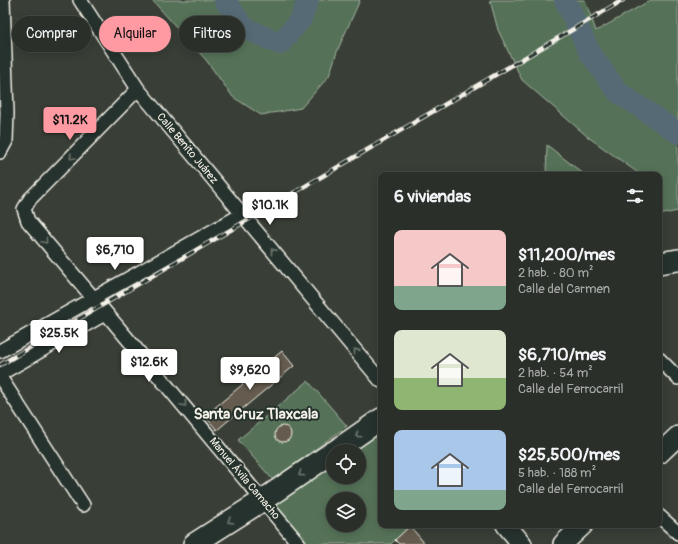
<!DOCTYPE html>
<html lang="es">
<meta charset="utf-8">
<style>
body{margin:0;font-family:Pangolin,sans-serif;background:#373b35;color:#f1f3f6;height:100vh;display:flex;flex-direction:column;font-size:15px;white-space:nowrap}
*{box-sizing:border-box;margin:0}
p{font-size:13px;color:#a6a9a8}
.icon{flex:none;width:22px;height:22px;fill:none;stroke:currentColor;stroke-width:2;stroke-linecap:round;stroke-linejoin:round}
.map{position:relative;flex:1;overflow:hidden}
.details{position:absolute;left:378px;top:172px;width:284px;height:356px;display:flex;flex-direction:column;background:#2b2f29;border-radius:8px;box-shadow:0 2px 10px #0003,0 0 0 1px #474a46}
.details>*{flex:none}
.guide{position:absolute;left:12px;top:16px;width:306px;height:36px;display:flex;gap:8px}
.controls{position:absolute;left:326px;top:444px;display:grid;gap:8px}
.controls a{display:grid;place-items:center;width:40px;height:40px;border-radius:50%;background:#2b2f29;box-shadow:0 2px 10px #0003,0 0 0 1px #474a46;font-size:20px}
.price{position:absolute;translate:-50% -34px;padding:0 9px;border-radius:4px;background:#fff;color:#222;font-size:13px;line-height:26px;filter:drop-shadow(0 1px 2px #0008)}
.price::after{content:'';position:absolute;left:50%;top:24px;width:12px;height:9px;margin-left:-6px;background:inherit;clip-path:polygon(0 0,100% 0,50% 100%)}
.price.selected{background:#ff9aa2;color:#111}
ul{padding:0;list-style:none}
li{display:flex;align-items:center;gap:12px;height:100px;padding:0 16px}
li span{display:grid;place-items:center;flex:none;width:112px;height:80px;border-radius:8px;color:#555}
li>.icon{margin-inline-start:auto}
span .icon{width:48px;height:48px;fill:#fffc;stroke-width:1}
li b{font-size:17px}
h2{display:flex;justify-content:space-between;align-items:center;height:48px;padding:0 16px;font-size:17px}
.pill{padding:0 14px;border-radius:18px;background:#2b2f29;box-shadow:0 2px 10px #0003,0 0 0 1px #474a46;font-size:14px;line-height:36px}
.pill.selected{background:#ff9aa2;color:#111}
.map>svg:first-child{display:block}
.green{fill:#557259;stroke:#a4b2a0;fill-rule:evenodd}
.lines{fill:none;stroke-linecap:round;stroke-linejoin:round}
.river{stroke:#566b74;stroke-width:22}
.building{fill:#655b4f;stroke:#f4f1e8}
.minor-casing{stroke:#f4f1e8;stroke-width:16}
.secondary-casing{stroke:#f4f1e8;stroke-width:22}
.primary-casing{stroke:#f4f1e8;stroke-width:24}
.minor{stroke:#26332d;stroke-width:13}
.secondary{stroke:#26332d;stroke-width:19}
.primary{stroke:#26332d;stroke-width:21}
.rail-casing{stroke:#f4f1e8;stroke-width:4.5}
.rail{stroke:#26332d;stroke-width:3;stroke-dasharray:9;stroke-linecap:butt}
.oneway{stroke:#6e766e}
.labels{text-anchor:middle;stroke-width:4;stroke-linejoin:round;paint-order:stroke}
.street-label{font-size:11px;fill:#f4f1e8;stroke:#26332d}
.district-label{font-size:15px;font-weight:bold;fill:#f4f1e8;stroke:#26332d}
</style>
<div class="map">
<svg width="678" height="544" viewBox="0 0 678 544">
<rect width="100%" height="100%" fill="#393f37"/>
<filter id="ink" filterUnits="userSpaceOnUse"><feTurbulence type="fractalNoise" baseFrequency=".025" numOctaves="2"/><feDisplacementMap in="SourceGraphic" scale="8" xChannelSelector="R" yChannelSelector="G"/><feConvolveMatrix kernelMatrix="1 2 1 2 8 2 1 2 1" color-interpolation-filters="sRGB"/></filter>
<g filter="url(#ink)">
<path class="green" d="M152 0H360L338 49 329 76 301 108 261 115 233 97 206 60Z
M490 0H585L596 31 651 0H678V211L659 215V175H641L588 137 522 80 498 30Z
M547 145 585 175H546Z
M308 381 347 426 273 480 238 440ZM283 427 288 428 291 435 289 440 282 442 277 440 276 433 278 429Z
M381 430V525H410L391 544H306L274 504 333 463V477H359V451H351ZM333 499H359V525H333Z"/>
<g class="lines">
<path class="river" d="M225 0 243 27 280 44 301 19 308 0
M565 0 590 53 618 92 678 133"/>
</g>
<path class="building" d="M282 351 294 366 217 430 205 416Z
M275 434a8 8 0 1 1 16 0a8 8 0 1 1-16 0Z
M410 526 425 544H399L395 540Z"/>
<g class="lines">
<defs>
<path id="minor" d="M80 0 138 89 381 381
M138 89 30 199 24 209 28 221 106 313 299 544
M0 152 6 141 7 113 3 0
M0 351 243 214
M659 359 678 378
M0 374 106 313
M0 377 83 505
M659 516 678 533"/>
<path id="secondary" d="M659 454 678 436
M506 525 522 544
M563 544 583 525"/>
<path id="primary" d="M659 263 678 260
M335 451 381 419
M194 544 263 500 333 452"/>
</defs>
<use href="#minor" class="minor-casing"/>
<use href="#secondary" class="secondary-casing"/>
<use href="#primary" class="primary-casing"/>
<use href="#minor" class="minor"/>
<use href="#secondary" class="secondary"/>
<use href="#primary" class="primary"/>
<defs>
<path id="rail" d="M0 365 623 0"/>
</defs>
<use href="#rail" class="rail-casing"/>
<use href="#rail" class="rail"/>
</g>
<defs><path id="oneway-chevron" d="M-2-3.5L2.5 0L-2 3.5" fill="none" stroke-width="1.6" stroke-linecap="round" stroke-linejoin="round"/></defs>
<g class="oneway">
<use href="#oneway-chevron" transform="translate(72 157) rotate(135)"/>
<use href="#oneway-chevron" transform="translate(45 241) rotate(50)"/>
<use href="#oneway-chevron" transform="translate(273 251) rotate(-129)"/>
<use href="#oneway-chevron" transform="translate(356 351) rotate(-129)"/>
<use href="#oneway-chevron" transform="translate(184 404) rotate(50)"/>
<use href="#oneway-chevron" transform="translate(358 435) rotate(146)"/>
<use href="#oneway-chevron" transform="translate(301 474) rotate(146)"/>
<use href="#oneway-chevron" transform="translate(230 521) rotate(148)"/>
</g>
</g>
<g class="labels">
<g class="street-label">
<text transform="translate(188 148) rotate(50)" y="4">Calle Benito Juárez</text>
<text transform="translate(245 478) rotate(50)" y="4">Manuel Ávila Camacho</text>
</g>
<g class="district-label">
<text x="256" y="419">Santa Cruz Tlaxcala</text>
</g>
</g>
</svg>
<div class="controls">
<a><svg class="icon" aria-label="locate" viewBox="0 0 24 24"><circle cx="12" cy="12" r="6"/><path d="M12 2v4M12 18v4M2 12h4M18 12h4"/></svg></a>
<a><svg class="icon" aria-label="layers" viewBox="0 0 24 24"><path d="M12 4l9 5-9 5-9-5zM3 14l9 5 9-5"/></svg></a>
</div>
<b class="price selected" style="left:70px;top:141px">$11.2K</b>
<b class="price" style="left:270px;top:226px">$10.1K</b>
<b class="price" style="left:115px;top:271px">$6,710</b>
<b class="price" style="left:59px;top:354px">$25.5K</b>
<b class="price" style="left:149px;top:383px">$12.6K</b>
<b class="price" style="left:250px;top:391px">$9,620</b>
<div class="guide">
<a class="pill">Comprar</a>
<a class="pill selected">Alquilar</a>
<a class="pill">Filtros</a>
</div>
<section class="details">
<h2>6 viviendas<svg class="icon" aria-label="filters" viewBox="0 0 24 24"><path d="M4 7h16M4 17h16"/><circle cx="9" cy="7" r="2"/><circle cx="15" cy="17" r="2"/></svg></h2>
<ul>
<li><span style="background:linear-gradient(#f6c9c9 70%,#7fa58c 0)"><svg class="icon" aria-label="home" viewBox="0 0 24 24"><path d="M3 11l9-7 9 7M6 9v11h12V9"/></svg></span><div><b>$11,200/mes</b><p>2 hab. · 80 m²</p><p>Calle del Carmen</p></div></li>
<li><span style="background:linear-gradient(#dfe7d0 60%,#8fb573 0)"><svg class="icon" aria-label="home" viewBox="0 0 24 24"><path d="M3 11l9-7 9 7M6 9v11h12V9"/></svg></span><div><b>$6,710/mes</b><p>2 hab. · 54 m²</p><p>Calle del Ferrocarril</p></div></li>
<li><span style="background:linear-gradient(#a9c7e8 75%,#7fa58c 0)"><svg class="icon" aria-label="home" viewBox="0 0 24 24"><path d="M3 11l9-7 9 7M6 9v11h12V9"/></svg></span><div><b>$25,500/mes</b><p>5 hab. · 188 m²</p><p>Calle del Ferrocarril</p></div></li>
</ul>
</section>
</div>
